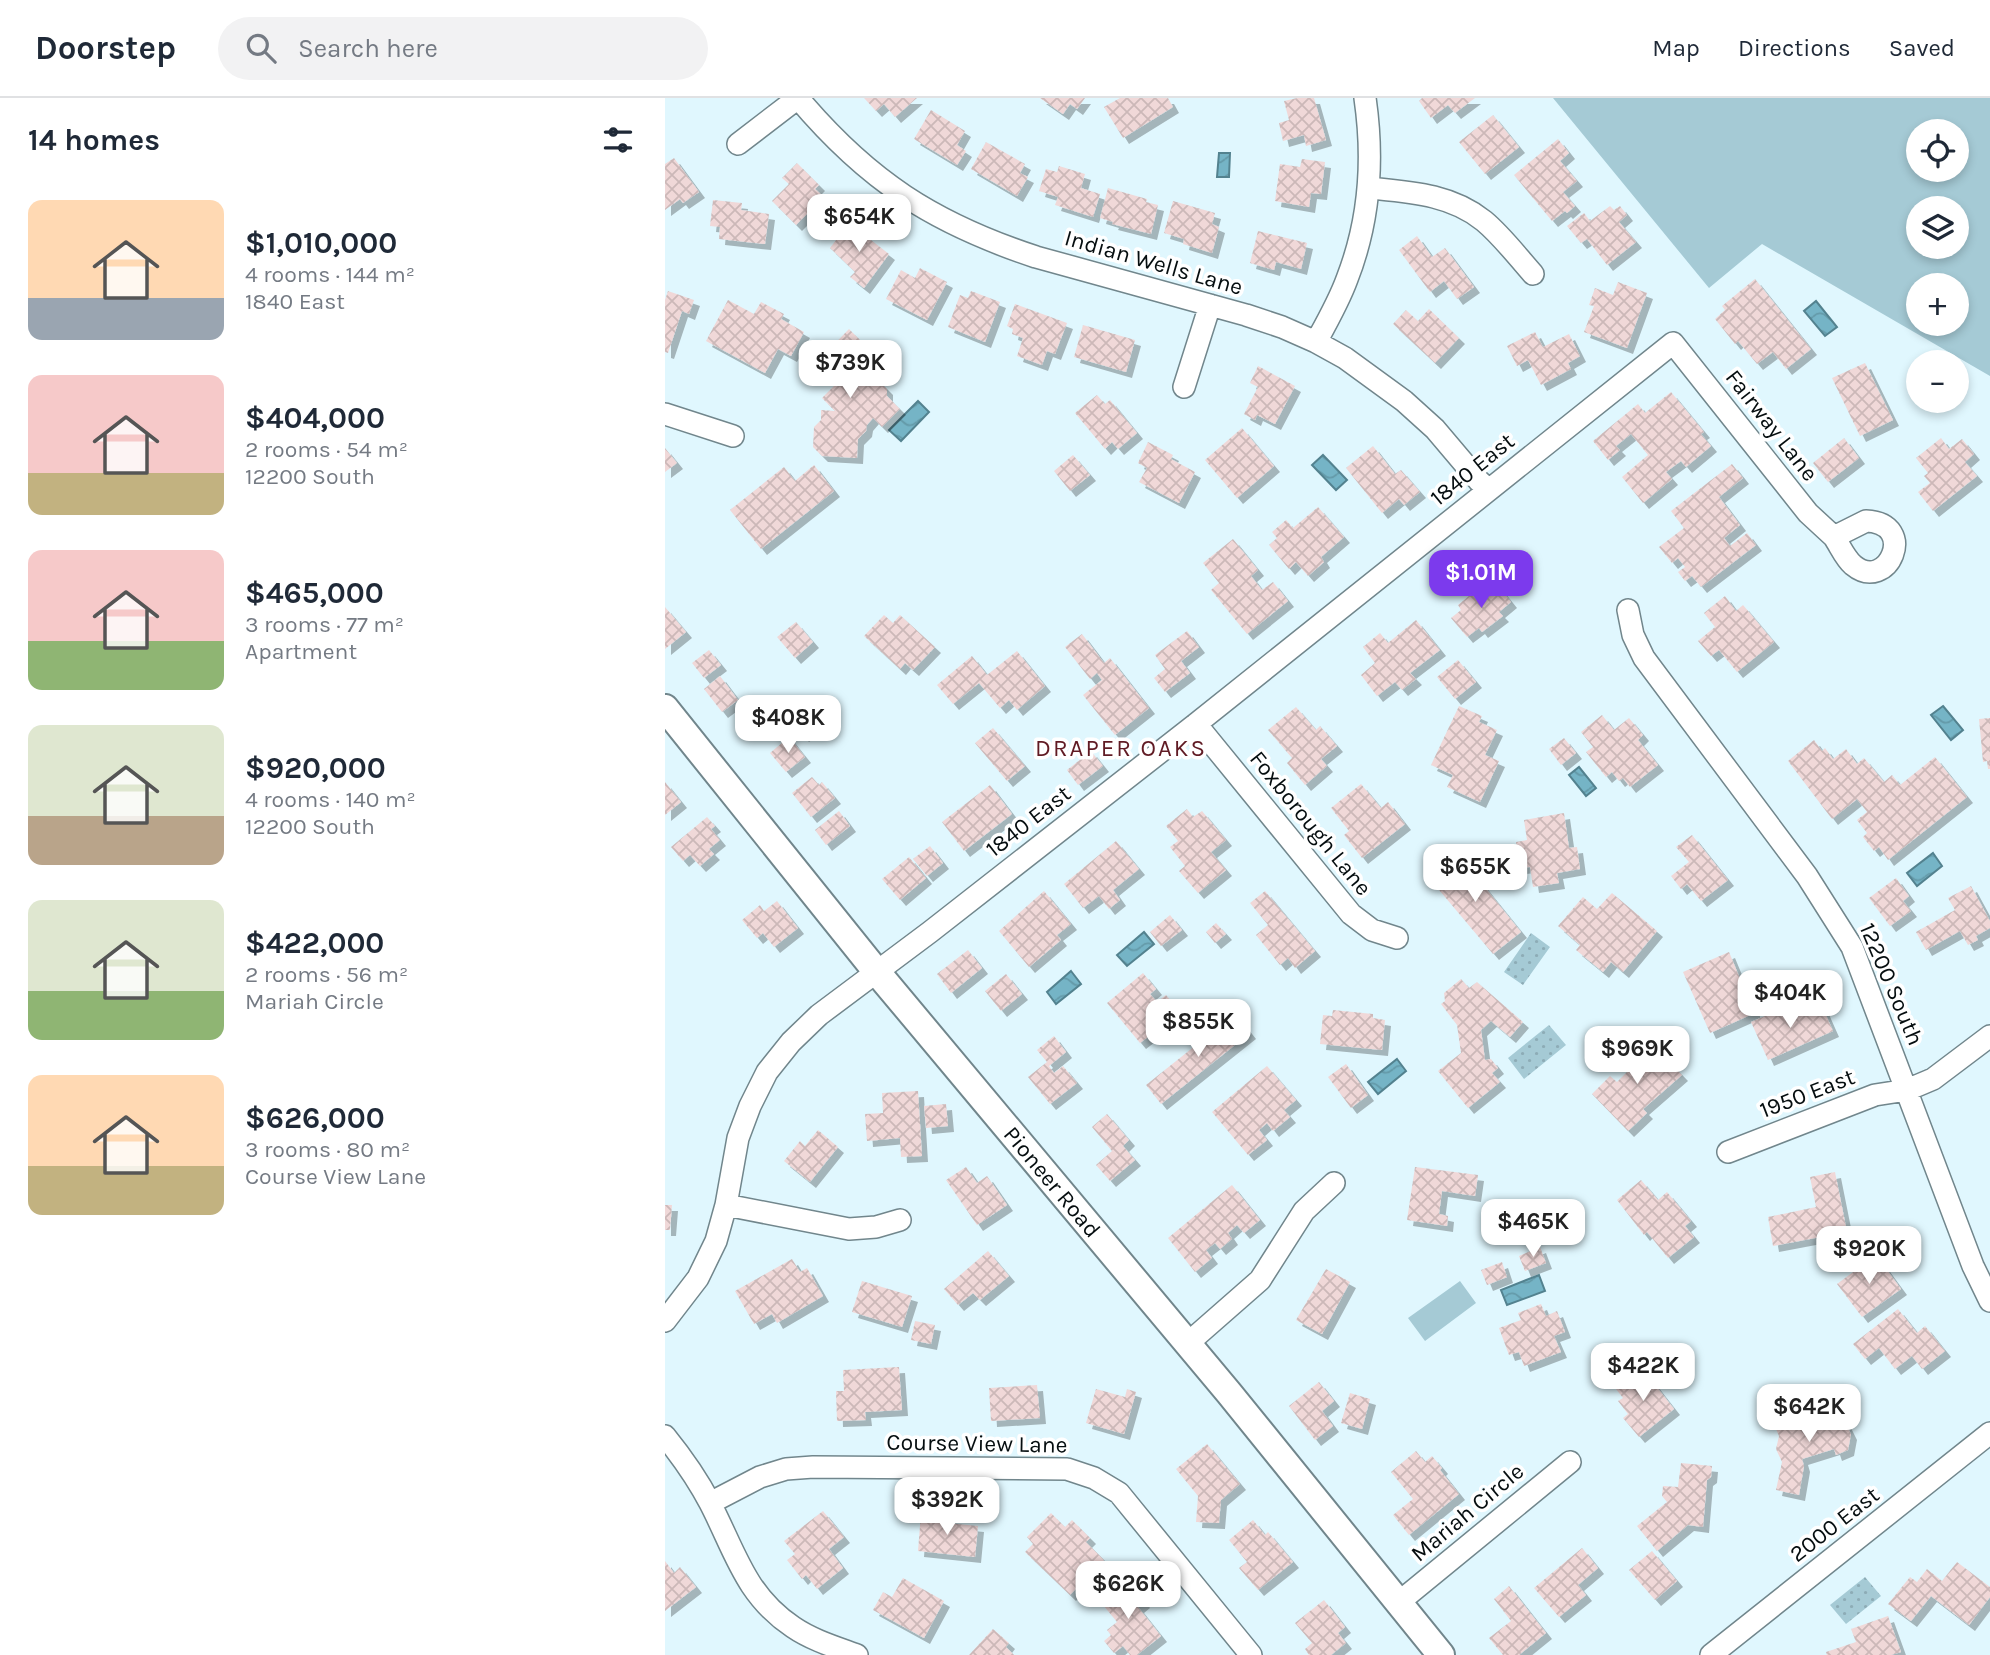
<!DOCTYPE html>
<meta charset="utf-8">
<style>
body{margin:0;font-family:Karla,sans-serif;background:#f2f2f3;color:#1f2937;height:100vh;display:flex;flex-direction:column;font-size:26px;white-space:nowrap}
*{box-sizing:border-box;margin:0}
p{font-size:23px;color:#747a83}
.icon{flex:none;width:38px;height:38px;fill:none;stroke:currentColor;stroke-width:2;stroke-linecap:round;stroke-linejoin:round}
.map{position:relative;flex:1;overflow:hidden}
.side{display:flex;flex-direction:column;background:#fff;width:665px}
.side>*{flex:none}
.fabs{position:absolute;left:1241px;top:21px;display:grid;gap:14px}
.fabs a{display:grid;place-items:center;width:63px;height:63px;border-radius:50%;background:#fff;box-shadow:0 4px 10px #0003;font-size:35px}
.price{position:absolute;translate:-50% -60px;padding:0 16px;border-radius:14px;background:#fff;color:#222;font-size:23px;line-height:46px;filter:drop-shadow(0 2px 4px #0008)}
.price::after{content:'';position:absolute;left:50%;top:42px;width:21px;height:16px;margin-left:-10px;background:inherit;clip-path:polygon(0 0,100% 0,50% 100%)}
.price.current{background:#7c3aed;color:#fff}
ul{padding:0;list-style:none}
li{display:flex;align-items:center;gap:21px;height:175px;padding:0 28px}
li span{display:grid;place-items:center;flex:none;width:196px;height:140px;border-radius:14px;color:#555}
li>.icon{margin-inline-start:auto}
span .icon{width:84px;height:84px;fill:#fffc;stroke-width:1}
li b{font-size:30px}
h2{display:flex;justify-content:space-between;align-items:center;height:84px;padding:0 28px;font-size:30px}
header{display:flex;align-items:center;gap:42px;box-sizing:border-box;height:98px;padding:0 35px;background:#fff;border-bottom:2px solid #e0e1e3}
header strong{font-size:33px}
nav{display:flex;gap:38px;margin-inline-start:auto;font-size:24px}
.search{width:490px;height:63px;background:#f2f2f3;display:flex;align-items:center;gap:18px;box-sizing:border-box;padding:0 24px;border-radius:38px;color:#747a83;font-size:26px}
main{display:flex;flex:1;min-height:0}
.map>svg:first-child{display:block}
.green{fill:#a5cad5;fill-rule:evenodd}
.park{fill:url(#park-dots)}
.water{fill:url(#water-waves);stroke:#53828f;stroke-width:2}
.building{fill:url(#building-cross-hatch);filter:url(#shadow)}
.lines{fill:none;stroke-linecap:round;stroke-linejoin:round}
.minor-casing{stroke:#71868c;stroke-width:24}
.tertiary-casing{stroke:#71868c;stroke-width:30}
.minor{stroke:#fff;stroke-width:21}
.tertiary{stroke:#fff;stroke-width:26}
.labels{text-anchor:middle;stroke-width:7;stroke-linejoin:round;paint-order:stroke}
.street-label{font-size:23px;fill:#050d0f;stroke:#fff}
.neighbourhood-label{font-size:24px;letter-spacing:2px;fill:#601b24;stroke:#fff}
</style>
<header>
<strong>Doorstep</strong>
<div class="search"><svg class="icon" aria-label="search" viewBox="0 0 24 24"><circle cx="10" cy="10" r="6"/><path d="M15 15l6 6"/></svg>Search here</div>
<nav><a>Map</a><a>Directions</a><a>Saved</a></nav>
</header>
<main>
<section class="side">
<h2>14 homes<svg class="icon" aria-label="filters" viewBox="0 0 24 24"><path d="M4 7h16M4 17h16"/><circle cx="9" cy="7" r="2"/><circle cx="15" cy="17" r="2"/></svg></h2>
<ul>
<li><span style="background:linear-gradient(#ffd9b3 70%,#9aa5b1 0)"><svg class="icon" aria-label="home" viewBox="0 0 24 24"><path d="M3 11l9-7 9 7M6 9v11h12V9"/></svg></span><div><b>$1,010,000</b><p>4 rooms · 144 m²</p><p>1840 East</p></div></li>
<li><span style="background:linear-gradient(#f6c9c9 70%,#c2b280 0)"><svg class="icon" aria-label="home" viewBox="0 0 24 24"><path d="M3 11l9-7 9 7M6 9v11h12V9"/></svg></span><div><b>$404,000</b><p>2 rooms · 54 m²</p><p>12200 South</p></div></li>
<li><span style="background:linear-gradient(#f6c9c9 65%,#8fb573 0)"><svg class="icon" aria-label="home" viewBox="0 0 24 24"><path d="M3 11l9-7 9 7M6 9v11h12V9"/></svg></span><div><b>$465,000</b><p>3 rooms · 77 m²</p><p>Apartment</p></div></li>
<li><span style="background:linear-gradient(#dfe7d0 65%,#b9a48a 0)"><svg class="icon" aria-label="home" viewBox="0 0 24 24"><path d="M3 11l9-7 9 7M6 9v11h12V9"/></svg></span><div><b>$920,000</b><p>4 rooms · 140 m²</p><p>12200 South</p></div></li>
<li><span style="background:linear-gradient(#dfe7d0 65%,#8fb573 0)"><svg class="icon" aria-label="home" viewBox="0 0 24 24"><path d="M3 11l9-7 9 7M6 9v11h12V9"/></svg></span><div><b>$422,000</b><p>2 rooms · 56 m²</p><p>Mariah Circle</p></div></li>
<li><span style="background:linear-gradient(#ffd9b3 65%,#c2b280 0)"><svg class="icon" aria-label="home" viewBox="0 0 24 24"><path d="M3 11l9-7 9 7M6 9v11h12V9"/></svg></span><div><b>$626,000</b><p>3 rooms · 80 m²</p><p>Course View Lane</p></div></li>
</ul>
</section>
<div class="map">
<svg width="1325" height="1557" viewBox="0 0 1325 1557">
<defs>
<pattern id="park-dots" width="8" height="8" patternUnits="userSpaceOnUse" patternTransform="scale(1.75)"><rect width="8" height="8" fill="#a5cad5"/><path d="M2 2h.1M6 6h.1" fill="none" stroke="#8dacb6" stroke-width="1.8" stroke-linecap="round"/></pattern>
<pattern id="water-waves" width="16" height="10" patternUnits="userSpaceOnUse" patternTransform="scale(1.75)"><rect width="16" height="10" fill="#75b4c6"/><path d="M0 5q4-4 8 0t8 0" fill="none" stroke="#649aa9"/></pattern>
<pattern id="building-cross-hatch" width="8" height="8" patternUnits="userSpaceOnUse" patternTransform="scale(1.75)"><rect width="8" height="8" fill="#f0d8d8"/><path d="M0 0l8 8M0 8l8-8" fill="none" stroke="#ccb8b8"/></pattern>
<filter id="shadow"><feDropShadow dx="6" dy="6" stdDeviation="0" flood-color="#0004"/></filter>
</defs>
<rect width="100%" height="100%" fill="#e0f7fe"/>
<path class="green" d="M888 0H1325V278L1097 146 1044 190ZM1292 33V72H1253V33ZM1292 110V149H1253V110ZM1253 187H1292V226H1253Z
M795 1183 811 1205 760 1243 743 1220Z"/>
<path class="park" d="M866 835 885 849 858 887 839 874Z
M884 927 901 947 859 981 843 960Z
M1200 1479 1216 1498 1181 1526 1165 1507Z"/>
<path class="water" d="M554 55H565L564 79H552Z
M1151 203 1172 229 1160 238 1139 213Z
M253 303 264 314 236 343 224 332Z
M658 357 682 382 671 392 647 367Z
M1278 608 1298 632 1286 642 1266 617Z
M914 669 931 690 921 698 904 677Z
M1268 755 1277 768 1252 788 1242 775Z
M479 834 489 846 462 868 452 857Z
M406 873 416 886 391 906 382 894Z
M732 961 741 973 713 996 703 984Z
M874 1177 880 1193 842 1207 836 1192Z"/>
<path class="building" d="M199 0H252L230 19 219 6 211 13Z
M375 0H420L412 11 405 6 398 16Z
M455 0H503L508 9 458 40 439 9Z
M632 0H649L661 42 641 48 639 37 618 43 614 25 624 22 619 3Z
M757 0H810L790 15 783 7 766 20 754 3Z
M266 12 300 33 292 47 301 53 292 67 249 41Z
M828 17 854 49 820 76 794 44Z
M893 41 904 55 895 63 912 83 898 94 910 108 902 115 900 113 887 123 849 77Z
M321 44 360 66 355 75 363 79 352 98 306 71Z
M9 60 34 94 18 105 15 101 0 112V66Z
M637 61 660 64 656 96 646 95 644 109 610 103 615 66 635 69Z
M132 65 154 87 150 91 159 99 131 127 107 103 124 86 117 80Z
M394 68 420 76 416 90 435 96 428 119 390 107 393 99 374 93 381 71 392 74Z
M443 90 482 101 481 104 493 107 486 136 447 126 448 124 435 120Z
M48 102 77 105 76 112 104 116 100 146 54 141 55 129 45 128Z
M508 103 550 115 547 126 554 129 547 155 518 146 519 141 499 135Z
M945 108 949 112 955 108 962 117 954 124 971 144 942 167 922 141 916 145 902 128 919 115 925 123Z
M184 125 224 156 199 190 185 179 190 174 165 150Z
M593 133 642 145 636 171 611 164 609 172 585 165Z
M752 138 767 159 780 150 809 189 792 201 779 183 765 194 734 152Z
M255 170 282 184 262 222 221 201 236 172 250 180Z
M1090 181 1146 251 1121 271 1108 254 1092 266 1073 243 1070 246 1050 221 1060 212 1057 208Z
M953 184 982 195 962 250 919 234 929 208 924 207 930 190 948 197Z
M3 193 29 202 24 216 17 213 3 255 0 254V202Z
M306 193 335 204 320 244 283 229 295 197 303 200Z
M63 202 89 216 96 204 119 216 116 221 139 234 126 258 113 251 100 275 41 243Z
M350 206 402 225 390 256 382 253 377 267 352 258 358 240 347 236 348 231 342 228Z
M764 211 794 240 770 265 728 226 741 212 753 223Z
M418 227 470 242 461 274 409 259Z
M184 231 206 253 195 264 222 291V298L235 311 217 329 208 320 202 327 201 333 193 341 192 360 157 358 148 349 149 329 156 322V312L170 313 157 300 174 283 153 263Z
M870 234 878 249 904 236 915 258 903 265 906 271 876 287 863 262 852 268 842 248Z
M1200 265 1228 322 1195 338 1167 280Z
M593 268 630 288 610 326 592 317 590 322 579 316 593 289 585 285Z
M1006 294 1039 334 1036 336 1046 348 1021 369 1016 363 1001 374 1007 381 978 405 957 379 983 357 966 336 951 348 955 352 943 362 928 343 973 306 980 315Z
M432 297 440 306 445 302 472 335 453 351 447 344 440 351 410 315Z
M577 330 609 368 572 400 540 362Z
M1179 340 1194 360 1163 384 1148 365Z
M1276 340 1284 351 1297 341 1309 356 1300 364 1312 378 1268 413 1253 394 1265 385 1259 378 1263 375 1251 360Z
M483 344 508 357 506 361 530 374 514 405 474 384 482 370 473 365Z
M708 348 730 376 736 372 755 394 739 407 734 401 717 415 681 370Z
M0 350 12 365 0 374Z
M408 357 425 377 405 393 389 373Z
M1067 366 1078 380 1054 399 1075 427 1059 440 1065 448 1082 435 1091 447 1036 489 1027 478 1020 483 1013 474 1020 469 1013 460 1007 465 994 449 1019 430 1006 413Z
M149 367 169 393 96 451 65 412 119 369 130 383Z
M653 409 679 439 656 459 659 464 643 478 631 464 624 471 604 447 612 440 607 434 621 422 628 430Z
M568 441 593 472 586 478 597 492 608 484 623 503 582 536 546 492 554 485 538 465Z
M830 484 846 504 834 514 838 518 817 534 814 530 802 539 786 520 796 512 793 507 810 493 813 498Z
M1060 498 1071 513 1078 507 1109 544 1072 574 1054 552 1046 558 1033 543 1050 529 1039 515Z
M0 509 21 534 0 551Z
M219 517 228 525 235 517 270 549 248 572 240 565 235 571 199 538Z
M751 522 775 552 745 575 751 581 737 592 730 584 712 598 696 577 710 565 698 549 715 535 723 545Z
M131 524 148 544 130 560 112 539Z
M522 533 534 549 516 563 525 575 500 594 489 580 500 571 490 557Z
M417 536 439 565 445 560 484 610 450 637 418 597 437 582 432 575 425 581 400 549Z
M44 552 56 567 39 580 27 565Z
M352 553 380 588 352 612 344 602 335 610 314 585 288 606 272 587 307 558 322 577Z
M793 562 811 584 790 601 772 579Z
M55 578 73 602 57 614 39 591Z
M137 606 153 626 138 638 122 619Z
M794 608 817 618 814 624 832 632 820 657 834 663 815 704 782 689 788 677 766 667Z
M631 609 651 632 655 628 672 648 656 661 662 668 640 687 622 665 627 660 603 632Z
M937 617 949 632 964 620 978 637 973 642 993 667 965 689 958 680 954 683 947 674 941 679 921 654 928 649 916 634Z
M1325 620V671H1323L1322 663 1318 664 1314 621Z
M328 630 360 668 342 683 310 645Z
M124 639 140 659 121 674 105 655Z
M899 640 911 655 896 667 884 651Z
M1149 642 1157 653 1160 650 1168 661 1181 651 1192 666 1199 660 1219 684 1227 677 1235 687 1270 659 1302 699 1223 762 1214 749 1209 753 1198 739 1202 735 1192 722 1202 714 1192 701 1167 721 1123 663Z
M426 653 438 668 413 687 402 672Z
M147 679 154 687 157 684 170 700 146 719 127 695Z
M0 684 16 704 0 717Z
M696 686 716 710 723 704 740 726 697 760 679 737 684 733 666 710Z
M325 687 347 716 299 753 277 724Z
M522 711 528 719 537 713 561 742 546 754 561 772 533 795 514 773 520 768 505 749 513 743 501 728Z
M174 713 185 728 161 747 150 732Z
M899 715 904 750 912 749 915 771 892 775 894 785 868 789 865 769 855 770 851 744 862 742 859 722Z
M42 719 50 728 46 731 55 742 44 751 49 756 35 768 25 757 18 763 6 749Z
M1027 737 1063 782 1036 803 1022 786 1016 791 1006 778 1024 764 1011 749Z
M451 743 474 771 448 792 455 802 444 811 434 798 418 810 399 786Z
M265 748 278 765 262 778 248 761Z
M793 756 856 834 828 856 764 780Z
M244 759 261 780 235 802 217 781Z
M1231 780 1244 798 1238 803 1246 813 1225 828 1204 800Z
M1306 788 1325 823V830L1311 838 1313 842 1303 847 1295 833 1261 852 1251 834 1290 812 1283 800Z
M379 793 406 826 392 837 396 842 364 869 334 833Z
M600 793 650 853 630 870 623 860 615 867 591 837 603 827 585 805Z
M947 795 992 833 958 874 946 864 938 874 911 852 915 847 893 828 918 799 932 811Z
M112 803 133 830 109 849 98 835 92 840 77 822 95 807 99 813Z
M505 817 517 832 496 848 485 834Z
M551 825 561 836 550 845 541 834Z
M303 852 317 870 286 895 272 876Z
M1064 854 1076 883 1089 878 1095 891 1082 896 1090 915 1045 935 1018 874Z
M478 875 491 891 485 896 492 904 501 897 517 916 494 935 492 932 475 945 442 905Z
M341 876 357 896 336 913 320 893Z
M796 881 804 890 812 884 858 924 845 939 826 923 816 932 820 962 826 961 833 970 827 975 835 984 803 1010 773 973 796 955 792 927 776 906 780 903 779 895Z
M1156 906 1168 933 1103 962 1086 924 1123 908 1127 918Z
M668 912 708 916V920L720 922 717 952 655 946 658 917 667 918Z
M570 916 585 935 496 1006 481 987Z
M389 938 401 954 384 968 389 975 398 968 412 985 385 1006 363 979 382 964 372 952Z
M983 942 1017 977 978 1011 982 1015 963 1033 927 996 945 978 952 984 968 968 963 962Z
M681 966 703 997 686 1010 663 979Z
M602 968 631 1002 619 1012 625 1019 608 1033 602 1025 594 1032 602 1042 583 1057 547 1014Z
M253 993 257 1058 236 1059 235 1040 202 1043 200 1016 218 1015 217 995Z
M281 1006 283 1028 261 1030 259 1008Z
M442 1016 464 1042 458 1048 470 1062 445 1083 431 1067 447 1053 427 1029Z
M153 1032 173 1049 145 1084 119 1063 135 1043 140 1048Z
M301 1069 312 1085 322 1078 342 1107 312 1127 281 1082Z
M750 1069 813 1077 810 1098 777 1093 774 1116 783 1118 782 1128 742 1122Z
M1170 1074 1182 1134 1108 1148 1103 1119 1151 1109 1145 1079Z
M976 1082 993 1102 1002 1094 1026 1123 1020 1128 1029 1139 1003 1160 982 1134 979 1137 952 1102Z
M567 1087 595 1122 579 1135 572 1127 563 1135 567 1141 555 1151 550 1145 541 1152 547 1160 530 1174 503 1140Z
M0 1107H7L5 1132H0Z
M875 1149 881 1165 860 1173 854 1158Z
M323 1153 344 1178 315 1202 308 1195 293 1207 279 1191Z
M1211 1157 1236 1191 1197 1219 1172 1186Z
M127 1161 135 1174 142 1170 158 1198 112 1225 107 1216 89 1226 70 1193Z
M837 1164 842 1179 822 1187 816 1172Z
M661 1171 685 1184 657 1236 631 1222Z
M197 1183 247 1198 237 1229 187 1214Z
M876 1206 881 1218 892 1213 900 1234 889 1238 896 1254 859 1268 854 1254 844 1257 834 1230 856 1222 853 1215Z
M1233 1211 1252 1235 1260 1228 1280 1253 1257 1271 1247 1258 1230 1271 1214 1250 1200 1261 1188 1246Z
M250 1223 270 1227 266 1246 246 1242Z
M234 1269 237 1312 200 1314 201 1322 172 1323 171 1293H179L178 1272Z
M977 1270 1009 1311 974 1339 958 1320 963 1316 953 1303 958 1300 951 1291Z
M654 1284 669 1303 657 1313 668 1328 650 1342 624 1308Z
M372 1287 375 1320 326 1323 324 1290Z
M431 1291 460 1299 462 1291 471 1294 459 1336 421 1325Z
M685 1295 705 1301 697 1331 676 1325Z
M1171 1306 1186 1336 1183 1352 1171 1357 1169 1351 1137 1361 1139 1368 1134 1397 1111 1392 1117 1364 1111 1351 1114 1338 1111 1331Z
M542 1346 575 1386 556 1402 554 1425 531 1424 533 1398 511 1371Z
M751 1353 760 1364 767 1358 777 1370 775 1372 794 1396 744 1437 728 1417 748 1401 726 1374Z
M1016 1365 1047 1368 1046 1379 1042 1382 1038 1429 1023 1427 992 1453 972 1428 1002 1404 997 1398 998 1388 1013 1389Z
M158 1413 179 1439 164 1451 178 1470 152 1491 141 1477 137 1481 122 1462 130 1456 119 1443Z
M256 1415 273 1417 272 1424 313 1428 310 1459 253 1453Z
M386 1415 400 1429 407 1422 425 1440 421 1444 439 1462 405 1497 360 1454 368 1446 362 1439Z
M588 1422 600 1437 603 1434 628 1464 593 1492 574 1470 582 1464 564 1442Z
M917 1450 933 1470 913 1487 921 1497 894 1519 869 1490Z
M987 1453 1012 1483 990 1502 964 1472Z
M0 1463 9 1475 15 1469 31 1489 0 1513Z
M1292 1464 1325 1489V1499L1304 1527 1266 1498 1246 1523 1223 1506 1245 1479 1252 1484 1262 1471 1277 1483Z
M238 1480 279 1503 259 1540 208 1512 218 1494 227 1499Z
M461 1481 479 1504 473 1509 496 1538 472 1557H465L458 1548 449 1555 439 1543 446 1537 442 1532 452 1524 434 1502Z
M844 1488 881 1535 854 1557H838L824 1540 846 1523 829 1501Z
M659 1502 680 1529 673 1535 681 1545 666 1557H644L640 1551 647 1545 630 1525Z
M1223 1518 1236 1554 1226 1557H1162L1161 1554 1191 1544 1186 1531Z
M328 1531 344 1545 341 1549 349 1557H304Z"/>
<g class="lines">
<defs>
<path id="minor" d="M133 0C203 83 268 125 371 159L581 217 617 229 651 244 680 260 739 303 770 331 814 383 823 391
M73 46 133 0
M704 90C744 94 786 96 819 123 837 138 852 158 868 176
M651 244C662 224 674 203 682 181 705 122 709 62 700 0
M519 289 545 207
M0 316 68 338
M1201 423C1254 425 1223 496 1188 467 1180 460 1175 448 1169 439Z
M963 512 968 537 979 560 1142 778 1187 849 1308 1168 1325 1203
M531 626 686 816 707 832 732 840
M1063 1054 1210 997 1242 992 1268 981 1325 938
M61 1107 184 1131 211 1129 235 1122
M0 1223 33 1180 51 1143 61 1107 73 1040 85 1008 102 974 126 944 154 917 265 834 531 626 1008 245 1143 415 1169 439
M522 1246 595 1182 639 1113 669 1085
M0 1338C17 1359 33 1382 45 1405 70 1453 80 1497 128 1529 147 1542 170 1549 192 1557
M45 1405 95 1379 121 1371 148 1369 402 1371 429 1380 454 1395 586 1557
M733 1505 905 1364
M1046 1557 1325 1335"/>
<g id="tertiary">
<path id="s1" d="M0 610 211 873 564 1295 776 1557"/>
</g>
</defs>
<use href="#minor" class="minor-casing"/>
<use href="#tertiary" class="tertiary-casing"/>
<use href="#minor" class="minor"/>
<use href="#tertiary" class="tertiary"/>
</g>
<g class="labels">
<g class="street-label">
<text transform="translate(489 164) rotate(16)" y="8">Indian Wells Lane</text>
<text transform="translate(1107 327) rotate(52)" y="8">Fairway Lane</text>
<text transform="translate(807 371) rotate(-39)" y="8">1840 East</text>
<text transform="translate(363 723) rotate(-38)" y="8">1840 East</text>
<text transform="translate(646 725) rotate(51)" y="8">Foxborough Lane</text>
<text transform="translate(1227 886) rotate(67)" y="8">12200 South</text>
<text transform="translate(1142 995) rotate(-21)" y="8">1950 East</text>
<text dy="8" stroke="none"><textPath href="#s1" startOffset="612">Pioneer Road</textPath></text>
<text transform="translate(312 1345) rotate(1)" y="8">Course View Lane</text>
<text transform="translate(802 1414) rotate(-40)" y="8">Mariah Circle</text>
<text transform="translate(1169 1426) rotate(-38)" y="8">2000 East</text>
</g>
<g class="neighbourhood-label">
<text x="456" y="658">DRAPER OAKS</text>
</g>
</g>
</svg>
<div class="fabs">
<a><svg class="icon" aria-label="locate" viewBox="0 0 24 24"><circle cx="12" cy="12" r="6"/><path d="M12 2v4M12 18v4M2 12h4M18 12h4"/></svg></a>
<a><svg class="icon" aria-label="layers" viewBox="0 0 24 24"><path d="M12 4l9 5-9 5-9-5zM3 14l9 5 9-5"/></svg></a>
<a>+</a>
<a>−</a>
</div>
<b class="price" style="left:194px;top:156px">$654K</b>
<b class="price" style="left:185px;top:302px">$739K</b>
<b class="price current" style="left:816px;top:512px">$1.01M</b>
<b class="price" style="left:123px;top:657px">$408K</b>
<b class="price" style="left:810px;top:806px">$655K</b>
<b class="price" style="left:1125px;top:932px">$404K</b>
<b class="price" style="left:533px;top:961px">$855K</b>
<b class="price" style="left:972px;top:988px">$969K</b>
<b class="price" style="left:868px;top:1161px">$465K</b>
<b class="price" style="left:1204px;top:1188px">$920K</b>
<b class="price" style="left:978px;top:1305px">$422K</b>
<b class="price" style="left:1144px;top:1346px">$642K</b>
<b class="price" style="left:282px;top:1439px">$392K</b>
<b class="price" style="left:463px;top:1523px">$626K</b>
</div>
</main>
